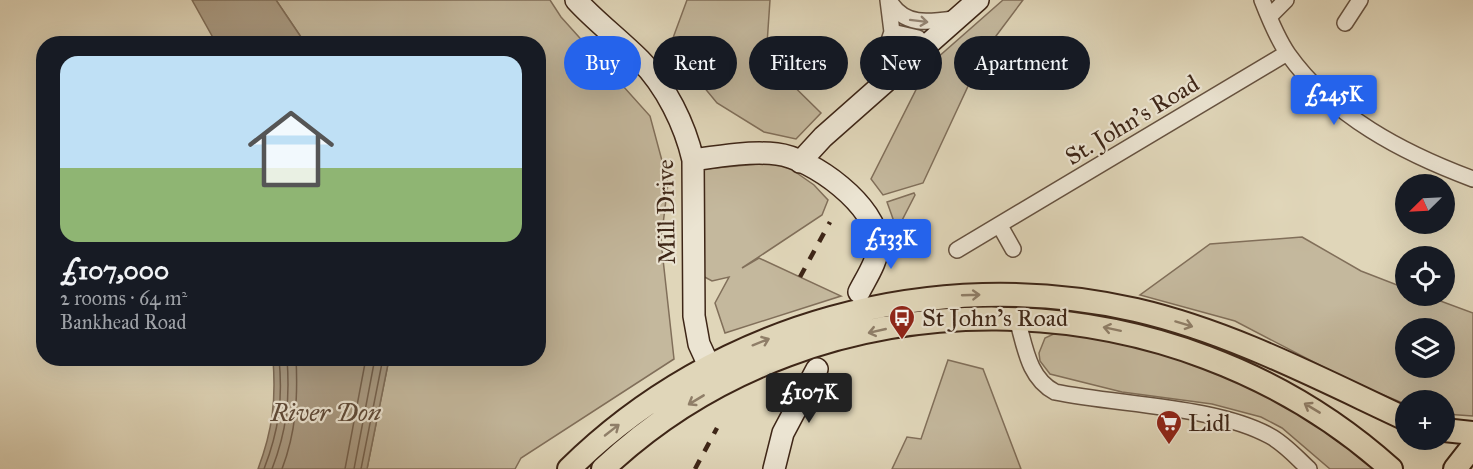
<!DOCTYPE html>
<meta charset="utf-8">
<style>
body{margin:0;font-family:"IM FELL Great Primer",serif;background:#20242c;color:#f1f3f6;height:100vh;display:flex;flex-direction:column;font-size:22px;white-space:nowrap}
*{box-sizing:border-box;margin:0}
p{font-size:20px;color:#9ea1a6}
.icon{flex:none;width:33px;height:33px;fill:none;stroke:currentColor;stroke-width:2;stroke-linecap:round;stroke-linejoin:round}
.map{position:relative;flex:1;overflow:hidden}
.side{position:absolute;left:36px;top:36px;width:510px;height:330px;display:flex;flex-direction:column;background:#171b24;border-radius:24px;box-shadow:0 6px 24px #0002}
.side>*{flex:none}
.top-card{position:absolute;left:564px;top:36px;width:570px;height:54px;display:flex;gap:12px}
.needle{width:39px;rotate:246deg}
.tools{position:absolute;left:1395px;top:174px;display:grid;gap:12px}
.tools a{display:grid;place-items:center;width:60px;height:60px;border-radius:50%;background:#171b24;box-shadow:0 6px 24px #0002;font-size:30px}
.price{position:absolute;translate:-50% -51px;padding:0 14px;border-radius:6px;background:#2563eb;color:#fff;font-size:20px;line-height:39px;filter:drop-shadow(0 2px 3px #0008)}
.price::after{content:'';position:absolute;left:50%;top:36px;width:18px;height:14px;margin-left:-9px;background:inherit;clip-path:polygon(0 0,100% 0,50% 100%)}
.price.on{background:#222;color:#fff}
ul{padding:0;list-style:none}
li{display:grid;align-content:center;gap:12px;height:318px;padding:0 24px}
li span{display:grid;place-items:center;height:186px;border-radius:18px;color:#555}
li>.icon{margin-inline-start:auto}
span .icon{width:108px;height:108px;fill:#fffc;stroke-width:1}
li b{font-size:26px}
.pill{padding:0 21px;border-radius:27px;background:#171b24;box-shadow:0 6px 24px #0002;font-size:21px;line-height:54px}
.pill.on{background:#2563eb;color:#fff}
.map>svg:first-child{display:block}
.green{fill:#c4b89d;stroke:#816f5a;stroke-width:1.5;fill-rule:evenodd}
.water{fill:#a99a82;stroke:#7e6c57;stroke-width:1.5}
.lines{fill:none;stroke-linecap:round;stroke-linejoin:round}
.shore{stroke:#74604c;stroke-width:1.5}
.street-casing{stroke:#665240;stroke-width:18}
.secondary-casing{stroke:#3e2617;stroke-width:24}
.primary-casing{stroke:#3e2617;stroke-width:26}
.street{stroke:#ebe4d2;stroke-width:15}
.secondary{stroke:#ebe4d2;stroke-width:21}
.primary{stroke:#e0d6b9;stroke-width:22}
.rail{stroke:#3e2617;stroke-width:4.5;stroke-dasharray:10 10;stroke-linecap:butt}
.oneway{stroke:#948574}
.oneway2{stroke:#8f7e68}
.labels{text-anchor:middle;stroke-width:4.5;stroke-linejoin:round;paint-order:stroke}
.street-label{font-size:24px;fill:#3e2617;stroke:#ebe4d2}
.poi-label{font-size:24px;fill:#3e2617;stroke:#ebe4d2;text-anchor:start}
.water-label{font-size:26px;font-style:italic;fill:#5e4937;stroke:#ebe4d2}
</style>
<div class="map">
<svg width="1473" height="469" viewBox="0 0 1473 469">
<rect width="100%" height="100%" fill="#e0d6b9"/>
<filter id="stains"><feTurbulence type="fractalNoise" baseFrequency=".00333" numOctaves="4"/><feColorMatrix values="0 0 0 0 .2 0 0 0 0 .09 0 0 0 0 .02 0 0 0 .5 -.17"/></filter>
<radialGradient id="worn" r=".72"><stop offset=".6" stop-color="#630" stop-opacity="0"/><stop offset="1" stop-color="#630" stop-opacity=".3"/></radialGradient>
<path class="green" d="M276 0H550L561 17 650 116 668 183 661 241 674 359 521 458 515 469H367L389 359 538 358V44L305 43Z
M687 0H770L766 59 821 113 796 139 764 132 717 103 670 46Z
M1003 0H1023L984 52 923 183 883 195 871 179 928 66Z
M781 162 814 185 828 200 822 215 742 268 759 258 841 296 725 333 715 303 729 277 712 281 699 274 693 170Z
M914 193 915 195 897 230 887 202Z
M1302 237 1361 271 1405 288 1406 296H1427L1473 313V416L1445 414 1444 400H1406L1405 404 1352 382 1235 321 1140 295 1210 244ZM1406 328H1444V368H1406Z
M1060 331 1172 353 1281 400 1376 469H1330L1282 428 1261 417 1212 404 1122 392 1050 374 1040 361 1039 353 1045 338Z
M948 360 983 369 1021 469H892L907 437 921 439Z"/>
<path class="water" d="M192 0H276L305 43H216Z
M273 359H389L367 469H258C273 429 276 400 273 359Z"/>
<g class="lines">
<path class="shore" d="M264 469C279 430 283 400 279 358
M272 469C287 430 290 400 287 358
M282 469C296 432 298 398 296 358
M345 469 366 358
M354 469 375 358
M361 469 383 358"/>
<defs>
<path id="street" d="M889 0C904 28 932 22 958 18
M1262 0C1269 18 1277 38 1288 54 1332 116 1403 153 1473 179
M1269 17 1286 0
M1345 23 1360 0
M892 32 918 38
M880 67 892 32 888 0
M1000 226 1013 249
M957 250 1287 53
M1017 319C1025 346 1028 378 1055 392 1118 405 1216 406 1270 436 1285 444 1297 458 1309 469"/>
<path id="secondary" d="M576 0C595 21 619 39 640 60 666 86 685 125 693 160L694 316 699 344 716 381
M693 160C720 156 750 151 777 154 812 158 878 206 878 245 878 261 866 278 859 292
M800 162 823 137 978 0
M774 469 783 433 817 369"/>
<path id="primary" d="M1444 430 1473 433
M569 469C716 324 934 264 1136 310 1231 332 1318 378 1406 419
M603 469C820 264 1173 273 1391 469
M1455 469 1473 446"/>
</defs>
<use href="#street" class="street-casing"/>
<use href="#secondary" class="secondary-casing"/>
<use href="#primary" class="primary-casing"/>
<use href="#street" class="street"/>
<use href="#secondary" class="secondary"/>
<use href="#primary" class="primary"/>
<path class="rail" d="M800 277 830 222
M695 469 717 428"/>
</g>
<defs><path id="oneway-shaft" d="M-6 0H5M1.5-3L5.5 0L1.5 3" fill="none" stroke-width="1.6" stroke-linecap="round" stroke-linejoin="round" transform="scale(1.5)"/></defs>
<use class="oneway" href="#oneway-shaft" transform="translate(919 21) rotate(7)"/>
<g class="oneway2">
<use href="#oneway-shaft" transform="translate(971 295) rotate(-2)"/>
<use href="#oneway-shaft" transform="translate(1184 324) rotate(17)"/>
<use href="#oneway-shaft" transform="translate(1112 329) rotate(-168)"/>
<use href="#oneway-shaft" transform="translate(877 331) rotate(167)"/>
<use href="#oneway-shaft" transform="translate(761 342) rotate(-22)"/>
<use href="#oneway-shaft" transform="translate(696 400) rotate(149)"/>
<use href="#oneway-shaft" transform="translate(1312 408) rotate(-149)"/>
<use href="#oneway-shaft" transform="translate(612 430) rotate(-38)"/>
</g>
<defs>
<symbol id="bus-pin" viewBox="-11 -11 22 30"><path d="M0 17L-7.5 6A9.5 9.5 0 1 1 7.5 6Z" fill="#8f2418" stroke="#ebe4d2"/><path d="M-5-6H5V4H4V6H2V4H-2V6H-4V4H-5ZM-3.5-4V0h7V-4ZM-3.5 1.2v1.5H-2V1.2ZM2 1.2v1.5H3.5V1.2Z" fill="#fff"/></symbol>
<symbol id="supermarket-pin" viewBox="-11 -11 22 30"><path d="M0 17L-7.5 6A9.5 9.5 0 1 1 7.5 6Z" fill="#8f2418" stroke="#ebe4d2"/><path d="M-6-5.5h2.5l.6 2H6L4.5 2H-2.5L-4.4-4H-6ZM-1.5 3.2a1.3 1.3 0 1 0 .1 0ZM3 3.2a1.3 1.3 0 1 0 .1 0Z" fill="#fff"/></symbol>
</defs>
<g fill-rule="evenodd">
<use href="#bus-pin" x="887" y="303" width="30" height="40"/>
<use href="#supermarket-pin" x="1154" y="408" width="30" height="40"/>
</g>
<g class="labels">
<g class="street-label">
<text transform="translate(1132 120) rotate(-31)" y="8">St. John's Road</text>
<text transform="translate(666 212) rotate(-91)" y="8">Mill Drive</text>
</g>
<g class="poi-label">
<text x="922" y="326">St John's Road</text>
<text x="1188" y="431">Lidl</text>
</g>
<g class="water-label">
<text x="326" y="421">River Don</text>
</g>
</g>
<rect width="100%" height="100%" filter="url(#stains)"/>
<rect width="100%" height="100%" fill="url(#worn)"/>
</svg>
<div class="tools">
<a><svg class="needle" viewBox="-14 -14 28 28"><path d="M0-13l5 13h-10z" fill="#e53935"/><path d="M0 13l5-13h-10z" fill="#9ea1a6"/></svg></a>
<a><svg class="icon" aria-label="locate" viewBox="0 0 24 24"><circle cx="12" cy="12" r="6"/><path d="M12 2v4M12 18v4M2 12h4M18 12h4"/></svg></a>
<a><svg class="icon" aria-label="layers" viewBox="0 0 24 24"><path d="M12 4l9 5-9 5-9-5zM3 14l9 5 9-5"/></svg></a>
<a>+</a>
</div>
<b class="price" style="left:1334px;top:126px">£245K</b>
<b class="price" style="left:891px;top:270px">£133K</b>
<b class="price on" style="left:809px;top:424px">£107K</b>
<div class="top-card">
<a class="pill on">Buy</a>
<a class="pill">Rent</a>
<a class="pill">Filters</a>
<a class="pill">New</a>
<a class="pill">Apartment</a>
</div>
<section class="side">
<ul>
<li><span style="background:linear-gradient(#bfe0f5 60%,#8fb573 0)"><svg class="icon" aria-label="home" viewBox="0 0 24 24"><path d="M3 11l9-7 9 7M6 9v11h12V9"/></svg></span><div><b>£107,000</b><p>2 rooms · 64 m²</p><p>Bankhead Road</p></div></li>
</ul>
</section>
</div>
